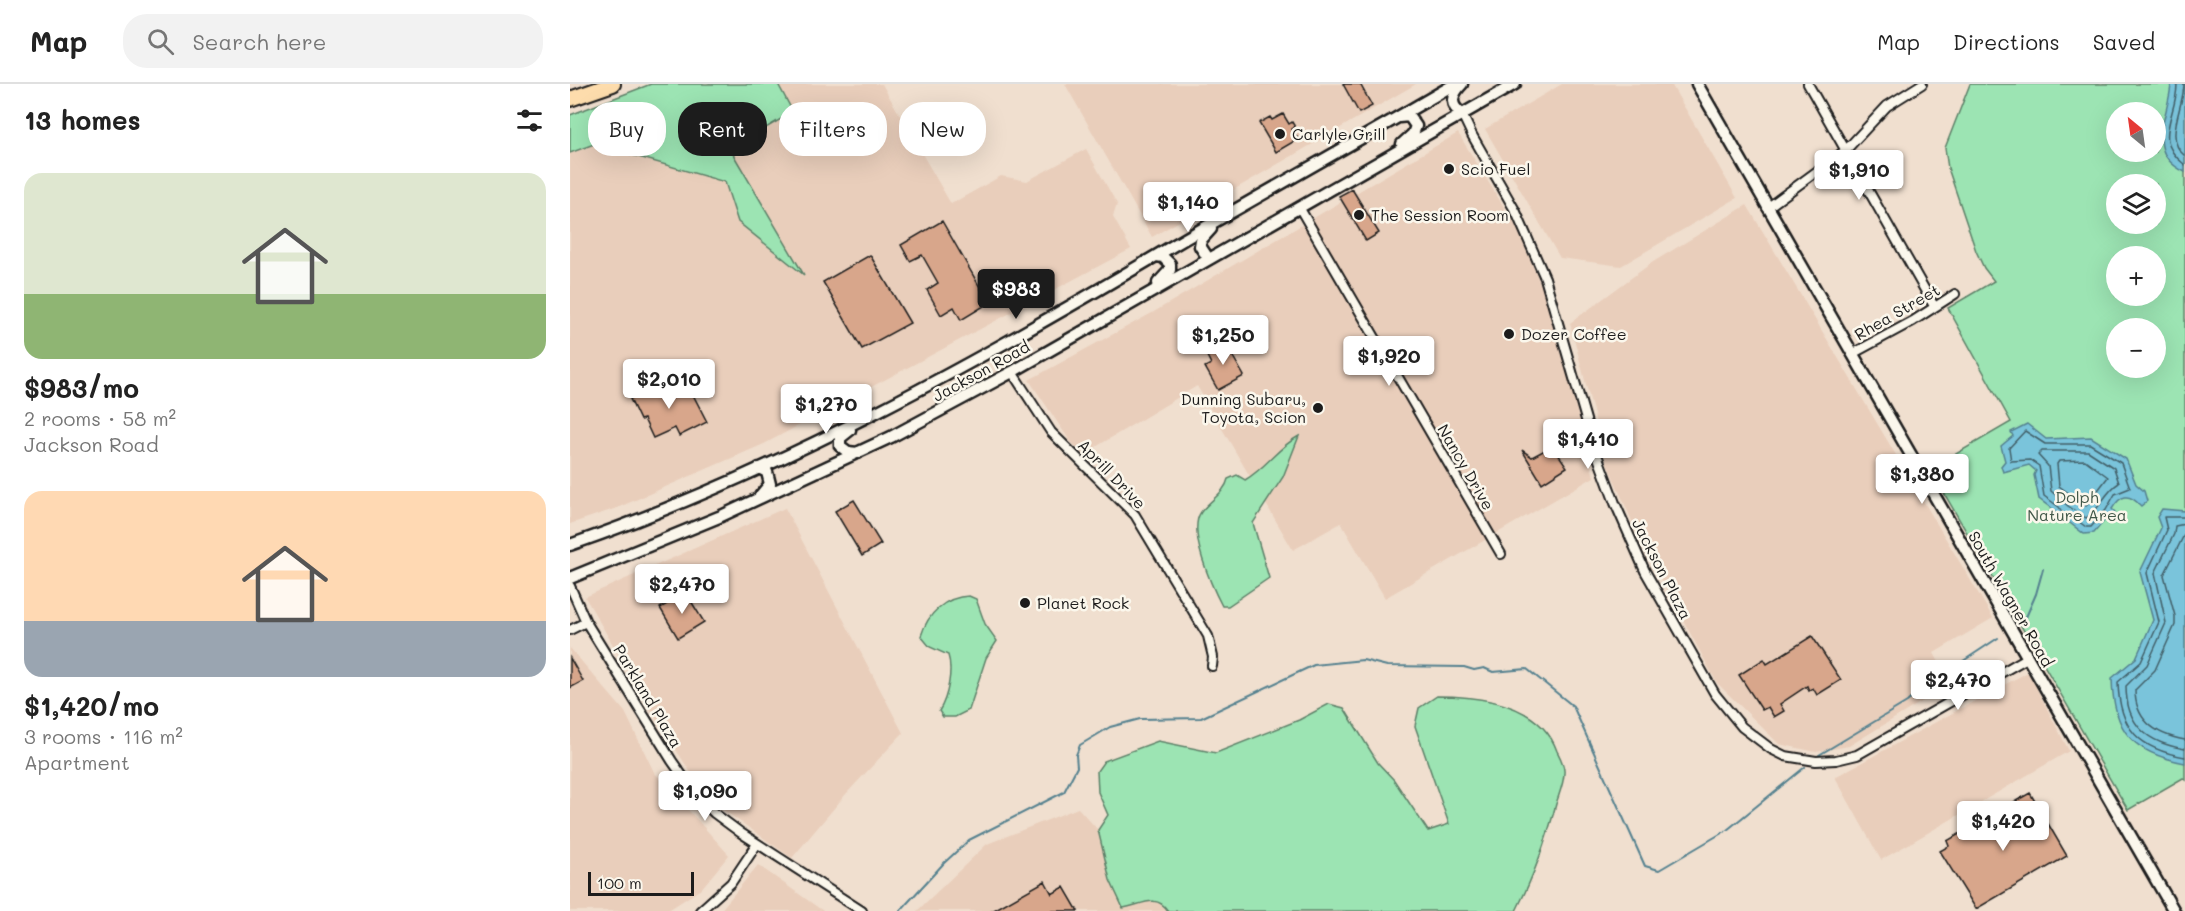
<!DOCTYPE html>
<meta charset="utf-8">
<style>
body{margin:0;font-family:Mali,sans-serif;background:#f2f2f2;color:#222;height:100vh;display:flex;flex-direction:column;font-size:22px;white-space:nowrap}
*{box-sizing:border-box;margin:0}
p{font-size:20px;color:#767676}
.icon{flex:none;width:33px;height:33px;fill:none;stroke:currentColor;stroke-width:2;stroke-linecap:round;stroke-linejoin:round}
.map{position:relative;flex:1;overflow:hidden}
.side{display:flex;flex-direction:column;background:#fff;width:570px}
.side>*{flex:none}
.hud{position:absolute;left:18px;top:18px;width:570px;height:54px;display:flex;gap:12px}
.needle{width:39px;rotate:331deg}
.fabs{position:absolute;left:1536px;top:18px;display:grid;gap:12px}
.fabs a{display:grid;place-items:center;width:60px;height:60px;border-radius:50%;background:#fff;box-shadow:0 6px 24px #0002;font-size:30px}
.scale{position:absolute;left:18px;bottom:15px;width:106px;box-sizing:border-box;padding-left:6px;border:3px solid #1c1c1c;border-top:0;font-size:16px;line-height:21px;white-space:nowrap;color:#1c1c1c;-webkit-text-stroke:4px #fbf7ec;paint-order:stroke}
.price{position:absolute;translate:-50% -51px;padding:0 14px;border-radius:6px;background:#fff;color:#222;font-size:20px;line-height:39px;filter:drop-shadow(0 2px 3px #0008)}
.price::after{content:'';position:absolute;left:50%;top:36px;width:18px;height:14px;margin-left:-9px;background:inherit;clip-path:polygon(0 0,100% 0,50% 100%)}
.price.selected{background:#1c1c1c;color:#fff}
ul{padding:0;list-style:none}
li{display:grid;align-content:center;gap:12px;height:318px;padding:0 24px}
li span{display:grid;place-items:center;height:186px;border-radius:18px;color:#555}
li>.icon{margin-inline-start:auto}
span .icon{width:108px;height:108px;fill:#fffc;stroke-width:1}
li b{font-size:26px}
h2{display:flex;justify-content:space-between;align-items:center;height:72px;padding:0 24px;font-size:26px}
.chip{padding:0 21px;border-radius:24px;background:#fff;box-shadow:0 6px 24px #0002;font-size:21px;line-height:54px}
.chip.selected{background:#1c1c1c;color:#fff}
header{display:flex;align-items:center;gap:36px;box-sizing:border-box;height:84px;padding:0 30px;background:#fff;border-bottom:2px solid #e0e0e0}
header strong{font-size:28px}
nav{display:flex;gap:33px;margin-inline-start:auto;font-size:21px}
.search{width:420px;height:54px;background:#f2f2f2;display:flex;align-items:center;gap:15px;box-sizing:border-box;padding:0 21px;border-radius:24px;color:#767676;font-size:22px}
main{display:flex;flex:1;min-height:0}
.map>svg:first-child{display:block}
.built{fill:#e9cebb}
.green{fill:#9ce4b3;stroke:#5c8068;stroke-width:1.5;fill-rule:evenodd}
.water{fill:#7ac4db;stroke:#54818f;stroke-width:1.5}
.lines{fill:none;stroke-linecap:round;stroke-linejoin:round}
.shore{stroke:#425f68;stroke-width:1.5}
.stream{stroke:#54818f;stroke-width:2}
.building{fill:#d8a68b;stroke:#1c1c1c;stroke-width:1.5}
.minor-casing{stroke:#1c1c1c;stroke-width:12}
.secondary-casing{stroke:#1c1c1c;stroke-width:15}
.motorway-casing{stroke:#1c1c1c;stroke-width:18}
.minor{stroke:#fbf7ec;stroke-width:8}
.secondary{stroke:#fbf7ec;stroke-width:10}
.motorway{stroke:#fddcac;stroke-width:14}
.poi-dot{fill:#1c1c1c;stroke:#fbf7ec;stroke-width:2}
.labels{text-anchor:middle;stroke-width:5;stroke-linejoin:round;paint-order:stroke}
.poi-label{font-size:16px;fill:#1c1c1c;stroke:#fbf7ec;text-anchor:start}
.street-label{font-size:16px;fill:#1c1c1c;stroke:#fbf7ec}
.park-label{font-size:16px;fill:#425849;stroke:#fbf7ec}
</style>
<header>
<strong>Map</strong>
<div class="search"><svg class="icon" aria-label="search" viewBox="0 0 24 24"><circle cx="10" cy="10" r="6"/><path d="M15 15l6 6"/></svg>Search here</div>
<nav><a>Map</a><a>Directions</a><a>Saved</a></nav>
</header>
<main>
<section class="side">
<h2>13 homes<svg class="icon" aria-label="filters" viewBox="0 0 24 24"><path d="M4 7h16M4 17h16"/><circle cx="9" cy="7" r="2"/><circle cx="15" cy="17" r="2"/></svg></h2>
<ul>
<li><span style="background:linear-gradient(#dfe7d0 65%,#8fb573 0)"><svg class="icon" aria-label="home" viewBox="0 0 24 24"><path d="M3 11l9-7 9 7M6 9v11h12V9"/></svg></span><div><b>$983/mo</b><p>2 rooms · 58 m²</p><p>Jackson Road</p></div></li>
<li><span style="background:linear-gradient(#ffd9b3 70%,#9aa5b1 0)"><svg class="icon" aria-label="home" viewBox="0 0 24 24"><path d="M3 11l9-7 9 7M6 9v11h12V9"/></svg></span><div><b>$1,420/mo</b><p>3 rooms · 116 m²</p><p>Apartment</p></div></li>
</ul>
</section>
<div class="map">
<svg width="1615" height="827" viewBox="0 0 1615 827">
<rect width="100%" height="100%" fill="#f0dfcf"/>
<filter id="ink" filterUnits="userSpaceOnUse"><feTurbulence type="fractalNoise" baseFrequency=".0167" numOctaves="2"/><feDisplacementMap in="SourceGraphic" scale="12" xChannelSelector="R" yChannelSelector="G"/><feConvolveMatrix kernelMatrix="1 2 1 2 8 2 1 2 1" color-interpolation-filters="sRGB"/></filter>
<g filter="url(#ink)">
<path class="built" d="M208 0H312L381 120 431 92 457 97 516 65 547 120 543 133 561 165 194 360 47 424 0 440V31L7 28 188 114 160 65 223 28Z
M495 0H846L582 153Z
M992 0H1101L1167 114 1051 182 990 174 915 45Z
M888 49 947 144 975 211 993 273 1024 393 815 514 771 439 723 466 627 302 514 370 500 357 459 296 582 229Z
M1177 121 1423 534 1364 569 1381 600 1279 662 1246 668 1209 660 1147 599 1071 458 1036 377 1000 239 1083 178Z
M215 424 333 649 276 710 222 774 139 716 89 640 15 513Z
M0 564 55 628 84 688 159 771 131 805 97 827H0Z
M1458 588 1499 667 1311 776 1265 693Z
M508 724 528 746 540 796 560 823 578 816 594 821 598 827H347L417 760Z
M188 781 253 827H150Z"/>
<path class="green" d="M81 0H208L223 28 160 65 234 191 168 138 155 98 24 60 0 69V31Z
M1400 0H1615V696L1613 694 1558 726 1360 385 1441 338 1378 224 1424 197 1414 184 1406 167 1378 84 1375 64ZM1546 28H1586V68H1546ZM1546 100H1586V140H1546ZM1546 172H1586V212H1546ZM1546 244H1586V284H1546Z
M729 352 713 393 683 439 699 494 658 522H652C642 503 617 447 631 428 640 416 655 409 658 395L667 391 675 396C696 384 708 363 729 352Z
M399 512 406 515 415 540 427 557 416 574 399 626 385 633H373L369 627C378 613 383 586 378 571L360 563 351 552C358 529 375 513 399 512Z
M867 612C911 612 970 619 987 667 990 673 995 682 994 689 994 699 989 710 986 720 976 758 964 792 946 827H598C586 808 570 822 553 824L540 796 528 746 538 731 528 708 527 687 534 677 588 657 646 669 729 636 759 620 774 624 808 679 824 696 858 747 879 740 845 642 849 624Z"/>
<path class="water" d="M1601 0H1615V88C1573 68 1599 33 1601 0Z
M1457 340 1476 355 1521 353 1556 375 1566 400 1574 407 1577 417 1571 422C1559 409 1551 410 1542 425L1545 428 1538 432 1524 449 1514 450 1496 436 1490 437 1485 427 1469 415 1464 391 1466 387 1459 381 1433 388 1431 382 1435 377 1431 362 1443 352 1441 348Z
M1592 425 1615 427V679C1563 669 1543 648 1542 594L1566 574 1583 536 1570 488 1591 444 1587 433Z"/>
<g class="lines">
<path class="shore" d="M1607 0C1607 33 1581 55 1615 81
M1614 0C1614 23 1593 55 1615 72
M1455 347 1475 360H1520L1551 379 1560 404 1545 410 1536 426 1521 443H1516L1500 431 1493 430 1489 423 1474 412 1469 382 1460 376 1441 377 1439 364Z
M1472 367H1518L1544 384 1549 399C1534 408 1529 428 1516 434L1498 422 1481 407 1478 382 1468 371Z
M1515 376 1538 393 1516 422 1489 402 1487 380 1489 377Z
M1615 433H1594L1597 446 1577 489 1589 538 1571 578 1548 598C1549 646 1570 665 1615 673
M1615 440 1605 442 1604 450 1585 489 1596 539 1577 581 1556 602C1556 642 1578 659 1615 665
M1615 449 1594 491 1605 532V541L1585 586 1565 606C1565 638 1587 651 1615 656"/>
<path class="stream" d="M1453 540 1466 510 1473 485
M1369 593 1428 554
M1249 671 1337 618 1355 602
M330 827 374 779 399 756 494 708 507 683 506 671 510 661 540 643 570 635 631 634 744 581 793 576 817 582 894 583 904 586 914 584 923 588 957 585 1003 622 1075 782 1089 786 1157 746 1235 683"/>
</g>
<path class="building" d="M773 0H790L802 22 789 29Z
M713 30 719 40 722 38 725 43 722 45 728 55 706 68 689 39 700 33 702 36Z
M782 105 809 149 796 157 769 112Z
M372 137 419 219 391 236 384 223 371 231 357 206 368 199 352 171 340 177 331 161Z
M300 171 340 239 292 265 253 198Z
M654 257 674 292 648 306 635 283 641 280 635 268Z
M117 299 137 338 109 352 105 344 83 354 74 335 70 336 60 315 89 300 94 310Z
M981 358 986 364 992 360 988 370 997 383 972 399 952 366 962 373 977 365Z
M284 416 311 460 292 472 265 427Z
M116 509 134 538 108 554 90 524Z
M1242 552 1271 596 1247 611 1243 604 1239 607 1237 602 1210 620 1214 627 1204 633 1198 623 1192 626 1169 591 1194 575 1197 580Z
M0 574 13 597 0 604Z
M1460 709 1497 772 1406 825 1370 767 1379 762 1377 757 1426 729 1432 740 1444 734 1437 722Z
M475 797 482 810 494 803 508 827H422Z"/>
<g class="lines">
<defs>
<path id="minor" d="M1238 0 1364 222
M892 30 902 51 946 128 975 194 1023 360 1045 419 1075 487 1145 610 1172 643 1201 665 1215 672 1246 677 1266 676 1287 671 1457 574
M729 123 931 470
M1197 124 1276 66 1317 22 1352 0
M1282 270 1343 237 1385 210
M442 288 481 348 565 431 638 552 643 573 642 582
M0 502 16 538 102 677 126 711 144 729 171 749 292 827
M0 546 16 538
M130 827 161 799 187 760"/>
<path id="secondary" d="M892 0C881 11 879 21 892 30
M1127 0 1604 827
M829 33 839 32 846 42 843 50 832 60
M587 172 593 173 600 180V186L588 199
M638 174 630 162 631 156 641 145
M280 346 270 354V362L278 368 288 369
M189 384 197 388 200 400 190 412
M0 461C213 387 413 275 606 160 699 106 793 54 885 0
M0 494 149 433 321 353 442 288 945 0"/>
<path id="motorway" d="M0 15 43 0"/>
</defs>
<use href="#minor" class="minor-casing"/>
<use href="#secondary" class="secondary-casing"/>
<use href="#motorway" class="motorway-casing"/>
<use href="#minor" class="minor"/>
<use href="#secondary" class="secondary"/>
<use href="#motorway" class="motorway"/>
</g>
</g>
<g class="poi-dot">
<circle cx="710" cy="50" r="6"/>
<circle cx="879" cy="85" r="6"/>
<circle cx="789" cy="131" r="6"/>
<circle cx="939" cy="250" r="6"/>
<circle cx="748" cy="324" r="6"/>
<circle cx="455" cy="519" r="6"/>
</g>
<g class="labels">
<g class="poi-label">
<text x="722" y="56">Carlyle Grill</text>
<text x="891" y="91">Scio Fuel</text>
<text x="801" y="137">The Session Room</text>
<text x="951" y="256">Dozer Coffee</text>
<text x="736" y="321" text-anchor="end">Dunning Subaru,<tspan x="736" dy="18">Toyota, Scion</tspan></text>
<text x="467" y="525">Planet Rock</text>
</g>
<g class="street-label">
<text transform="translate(1327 228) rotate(-30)" y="6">Rhea Street</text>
<text transform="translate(411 287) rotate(-29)" y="6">Jackson Road</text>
<text transform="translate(896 383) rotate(60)" y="6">Nancy Drive</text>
<text transform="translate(542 390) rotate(46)" y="6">Aprill Drive</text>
<text transform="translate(1092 485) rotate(63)" y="6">Jackson Plaza</text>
<text transform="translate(1441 515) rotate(60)" y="6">South Wagner Road</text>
<text transform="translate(78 612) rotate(59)" y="6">Parkland Plaza</text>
</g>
<g class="park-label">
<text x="1507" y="419">Dolph<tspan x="1507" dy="18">Nature Area</tspan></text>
</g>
</g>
</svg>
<div class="fabs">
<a><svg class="needle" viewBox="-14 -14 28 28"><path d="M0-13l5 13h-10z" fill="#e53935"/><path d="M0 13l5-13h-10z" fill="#767676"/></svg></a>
<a><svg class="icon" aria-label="layers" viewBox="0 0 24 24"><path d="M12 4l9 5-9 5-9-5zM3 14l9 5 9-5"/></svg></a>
<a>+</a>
<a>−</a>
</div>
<div class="scale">100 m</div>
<b class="price" style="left:1289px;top:117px">$1,910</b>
<b class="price" style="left:618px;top:149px">$1,140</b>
<b class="price selected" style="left:446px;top:236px">$983</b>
<b class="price" style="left:653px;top:282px">$1,250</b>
<b class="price" style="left:819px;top:303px">$1,920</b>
<b class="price" style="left:99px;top:326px">$2,010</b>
<b class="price" style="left:256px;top:351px">$1,270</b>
<b class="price" style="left:1018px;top:386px">$1,410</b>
<b class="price" style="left:1352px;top:421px">$1,380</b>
<b class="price" style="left:112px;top:531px">$2,470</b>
<b class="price" style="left:1388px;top:627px">$2,470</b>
<b class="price" style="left:135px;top:738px">$1,090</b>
<b class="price" style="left:1433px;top:768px">$1,420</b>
<div class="hud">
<a class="chip">Buy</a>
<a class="chip selected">Rent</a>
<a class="chip">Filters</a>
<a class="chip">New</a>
</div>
</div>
</main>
